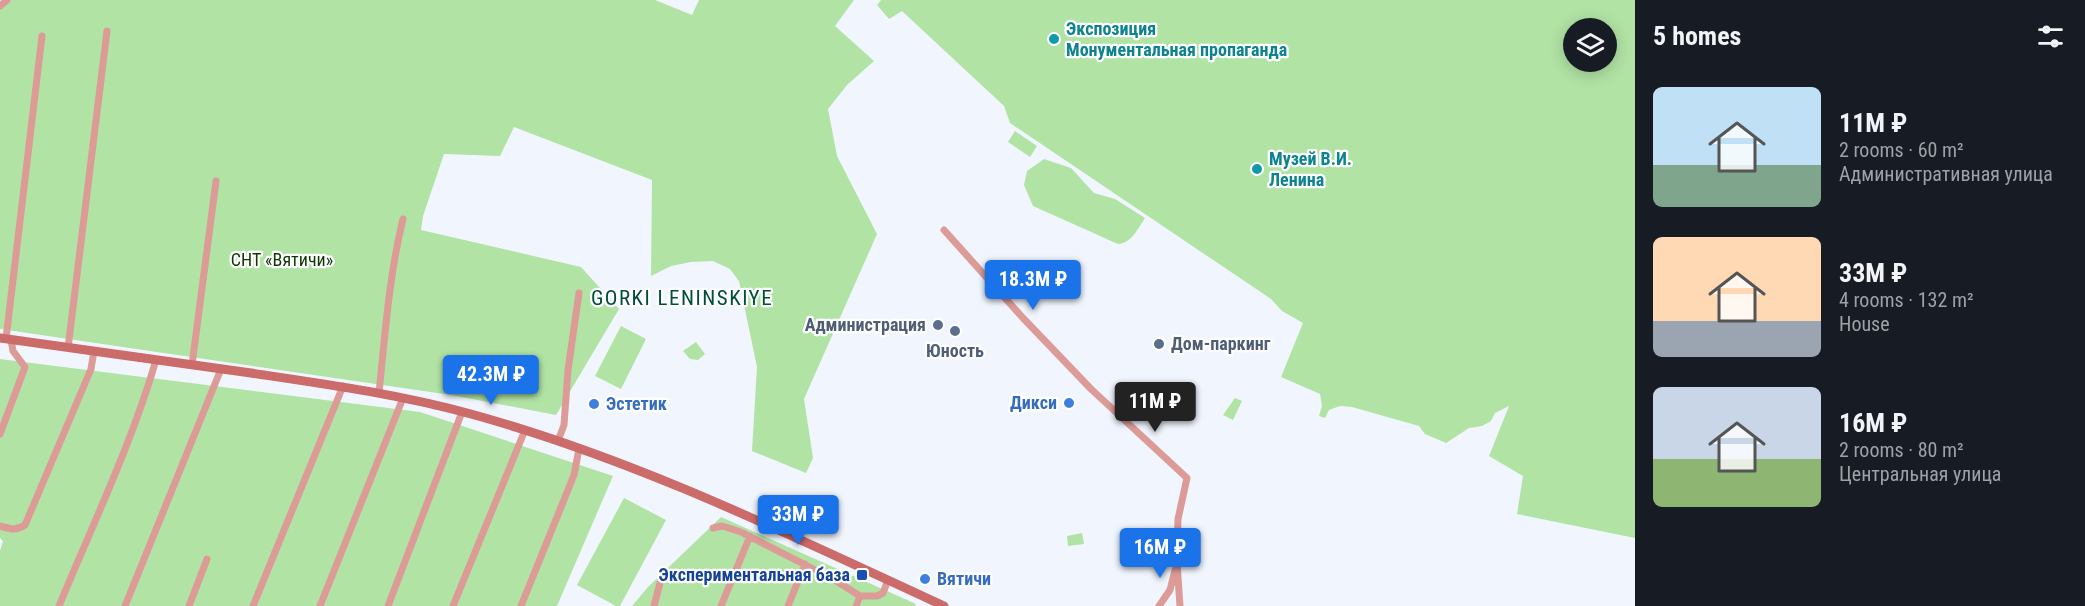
<!DOCTYPE html>
<meta charset="utf-8">
<style>
body{margin:0;font-family:"Roboto Condensed",sans-serif;background:#20242c;color:#f1f3f6;height:100vh;display:flex;flex-direction:column;font-size:22px;white-space:nowrap}
*{box-sizing:border-box;margin:0}
p{font-size:20px;color:#9ea1a6}
.icon{flex:none;width:33px;height:33px;fill:none;stroke:currentColor;stroke-width:2;stroke-linecap:round;stroke-linejoin:round}
.map{position:relative;flex:1;overflow:hidden}
.drawer{display:flex;flex-direction:column;background:#171b24;width:450px}
.drawer>*{flex:none}
.fabs{position:absolute;left:1563px;top:18px;display:grid;gap:12px}
.fabs a{display:grid;place-items:center;width:54px;height:54px;border-radius:50%;background:#171b24;box-shadow:0 3px 15px #0003;font-size:30px}
.price{position:absolute;translate:-50% -51px;padding:0 14px;border-radius:6px;background:#1a73e8;color:#fff;font-size:20px;line-height:39px;filter:drop-shadow(0 2px 3px #0008)}
.price::after{content:'';position:absolute;left:50%;top:36px;width:18px;height:14px;margin-left:-9px;background:inherit;clip-path:polygon(0 0,100% 0,50% 100%)}
.price.selected{background:#222;color:#fff}
ul{padding:0;list-style:none}
li{display:flex;align-items:center;gap:18px;height:150px;padding:0 18px}
li span{display:grid;place-items:center;flex:none;width:168px;height:120px;border-radius:9px;color:#555}
li>.icon{margin-inline-start:auto}
span .icon{width:72px;height:72px;fill:#fffc;stroke-width:1}
li b{font-size:26px}
h2{display:flex;justify-content:space-between;align-items:center;height:72px;padding:0 18px;font-size:26px}
main{display:flex;flex:1;min-height:0}
.map>svg:first-child{display:block}
.green{fill:#b1e3a4;fill-rule:evenodd}
.lines{fill:none;stroke-linecap:round;stroke-linejoin:round}
.minor{stroke:#dd9b98;stroke-width:7}
.secondary{stroke:#cb6b6a;stroke-width:9}
.culture-dot{fill:#0f9aa8;stroke:#fff;stroke-width:2}
.service-dot{fill:#5c6f8a;stroke:#fff;stroke-width:2}
.shop-dot{fill:#3f7fe0;stroke:#fff;stroke-width:2}
.transit-dot{fill:#1a4fb4;stroke:#fff;stroke-width:2}
.labels{text-anchor:middle;stroke-width:4.5;stroke-linejoin:round;paint-order:stroke}
.culture-label{font-size:18px;font-weight:bold;fill:#0d838f;stroke:#fff;text-anchor:start}
.park-label{font-size:18px;fill:#0f3603;stroke:#fff}
.service-label{font-size:18px;font-weight:bold;fill:#4e5e75;stroke:#fff;text-anchor:end}
.shop-label{font-size:18px;font-weight:bold;fill:#366cbe;stroke:#fff;text-anchor:start}
.transit-label{font-size:18px;font-weight:bold;fill:#164399;stroke:#fff;text-anchor:end}
.quarter-label{font-size:21px;letter-spacing:1.5px;fill:#004e36;stroke:#fff}
</style>
<main>
<div class="map">
<svg width="1635" height="606" viewBox="0 0 1635 606">
<rect width="100%" height="100%" fill="#f1f6fe"/>
<path class="green" d="M11 0H655L692 15 699 0H854L835 26 874 61 847 85 828 109 837 156 877 234 804 399 813 458 806 473 752 451 757 367 739 281 730 269 713 261 691 262 671 266 651 276 652 180 514 127 500 156 444 154 423 216 421 230 581 267 619 309 556 415 451 395 0 329V9Z
M881 0H1635V538L1517 514 1523 476 1489 456 1509 406 1495 413 1491 421 1482 426 1469 428 1446 443 1425 434 1419 426 1352 407 1340 406 1329 410 1325 418 1319 416 1322 406 1320 394 1281 377 1303 323 1282 311 1271 299 1010 123 1004 106 902 11 889 19 877 5ZM1606 28V62H1574V28Z
M1015 131 1037 146 1030 157 1008 142Z
M1044 159 1071 168 1094 193 1115 199 1145 218C1138 228 1132 243 1118 244L1033 206 1024 185 1027 171Z
M621 326 646 339 621 389 595 376Z
M696 342 705 354 698 360 690 359 683 351Z
M0 359 420 412 613 476 557 606H0V551L3 541 0 538Z
M1235 398 1242 401 1233 420 1223 415Z
M624 498 666 520 620 606H616L577 585Z
M721 517 916 604 915 606H632L648 587Z
M1082 533 1084 544 1068 546 1067 536Z"/>
<g class="lines">
<path class="minor" d="M0 6 7 0
M944 230 1023 318 1091 389 1187 478 1178 519 1177 562 1180 606
M6 339 42 36
M68 348 107 31
M192 365 216 181
M379 393C385 335 389 276 403 219
M0 434 25 367 13 351 11 340
M558 441 564 425 568 370 579 293
M0 526C10 529 16 531 25 525L91 369 94 351
M713 528 722 526 741 532 833 579 860 596H877L883 593 888 580
M59 606C92 526 132 443 156 360
M125 606 221 369
M189 606 207 559
M253 606 343 386
M320 606 403 398
M388 606 462 412
M453 606 525 430
M521 606 574 475 579 449
M654 606 660 583
M721 606 750 536
M788 606 805 564
M856 606 860 596
M1159 606 1170 590 1175 570"/>
<path class="secondary" d="M0 338C84 350 167 361 251 373 325 384 398 394 471 414 635 459 790 535 944 606"/>
</g>
<g class="culture-dot">
<circle cx="1054" cy="39" r="6"/>
<circle cx="1257" cy="169" r="6"/>
</g>
<g class="service-dot">
<circle cx="938" cy="325" r="6"/>
<circle cx="955" cy="331" r="6"/>
<circle cx="1159" cy="344" r="6"/>
</g>
<g class="shop-dot">
<circle cx="1069" cy="403" r="6"/>
<circle cx="594" cy="404" r="6"/>
<circle cx="925" cy="579" r="6"/>
</g>
<rect class="transit-dot" x="856" y="569" width="12" height="12" rx="3"/>
<g class="labels">
<g class="culture-label">
<text x="1066" y="35">Экспозиция<tspan x="1066" dy="21">Монументальная пропаганда</tspan></text>
<text x="1269" y="165">Музей В.И.<tspan x="1269" dy="21">Ленина</tspan></text>
</g>
<g class="park-label">
<text x="282" y="266">СНТ «Вятичи»</text>
</g>
<g class="service-label">
<text x="926" y="331">Администрация</text>
<text x="1171" y="350" text-anchor="start">Дом-паркинг</text>
<text x="955" y="357" text-anchor="middle">Юность</text>
</g>
<g class="shop-label">
<text x="1057" y="409" text-anchor="end">Дикси</text>
<text x="606" y="410">Эстетик</text>
<text x="937" y="585">Вятичи</text>
</g>
<g class="transit-label">
<text x="850" y="581">Экспериментальная база</text>
</g>
<g class="quarter-label">
<text x="682" y="305">GORKI LENINSKIYE</text>
</g>
</g>
</svg>
<div class="fabs">
<a><svg class="icon" aria-label="layers" viewBox="0 0 24 24"><path d="M12 4l9 5-9 5-9-5zM3 14l9 5 9-5"/></svg></a>
</div>
<b class="price" style="left:1033px;top:311px">18.3M ₽</b>
<b class="price" style="left:491px;top:406px">42.3M ₽</b>
<b class="price selected" style="left:1155px;top:433px">11M ₽</b>
<b class="price" style="left:798px;top:546px">33M ₽</b>
<b class="price" style="left:1160px;top:579px">16M ₽</b>
</div>
<section class="drawer">
<h2>5 homes<svg class="icon" aria-label="filters" viewBox="0 0 24 24"><path d="M4 7h16M4 17h16"/><circle cx="9" cy="7" r="2"/><circle cx="15" cy="17" r="2"/></svg></h2>
<ul>
<li><span style="background:linear-gradient(#bfe0f5 65%,#7fa58c 0)"><svg class="icon" aria-label="home" viewBox="0 0 24 24"><path d="M3 11l9-7 9 7M6 9v11h12V9"/></svg></span><div><b>11M ₽</b><p>2 rooms · 60 m²</p><p>Административная улица</p></div></li>
<li><span style="background:linear-gradient(#ffd9b3 70%,#9aa5b1 0)"><svg class="icon" aria-label="home" viewBox="0 0 24 24"><path d="M3 11l9-7 9 7M6 9v11h12V9"/></svg></span><div><b>33M ₽</b><p>4 rooms · 132 m²</p><p>House</p></div></li>
<li><span style="background:linear-gradient(#c9d6e8 60%,#8fb573 0)"><svg class="icon" aria-label="home" viewBox="0 0 24 24"><path d="M3 11l9-7 9 7M6 9v11h12V9"/></svg></span><div><b>16M ₽</b><p>2 rooms · 80 m²</p><p>Центральная улица</p></div></li>
</ul>
</section>
</main>
